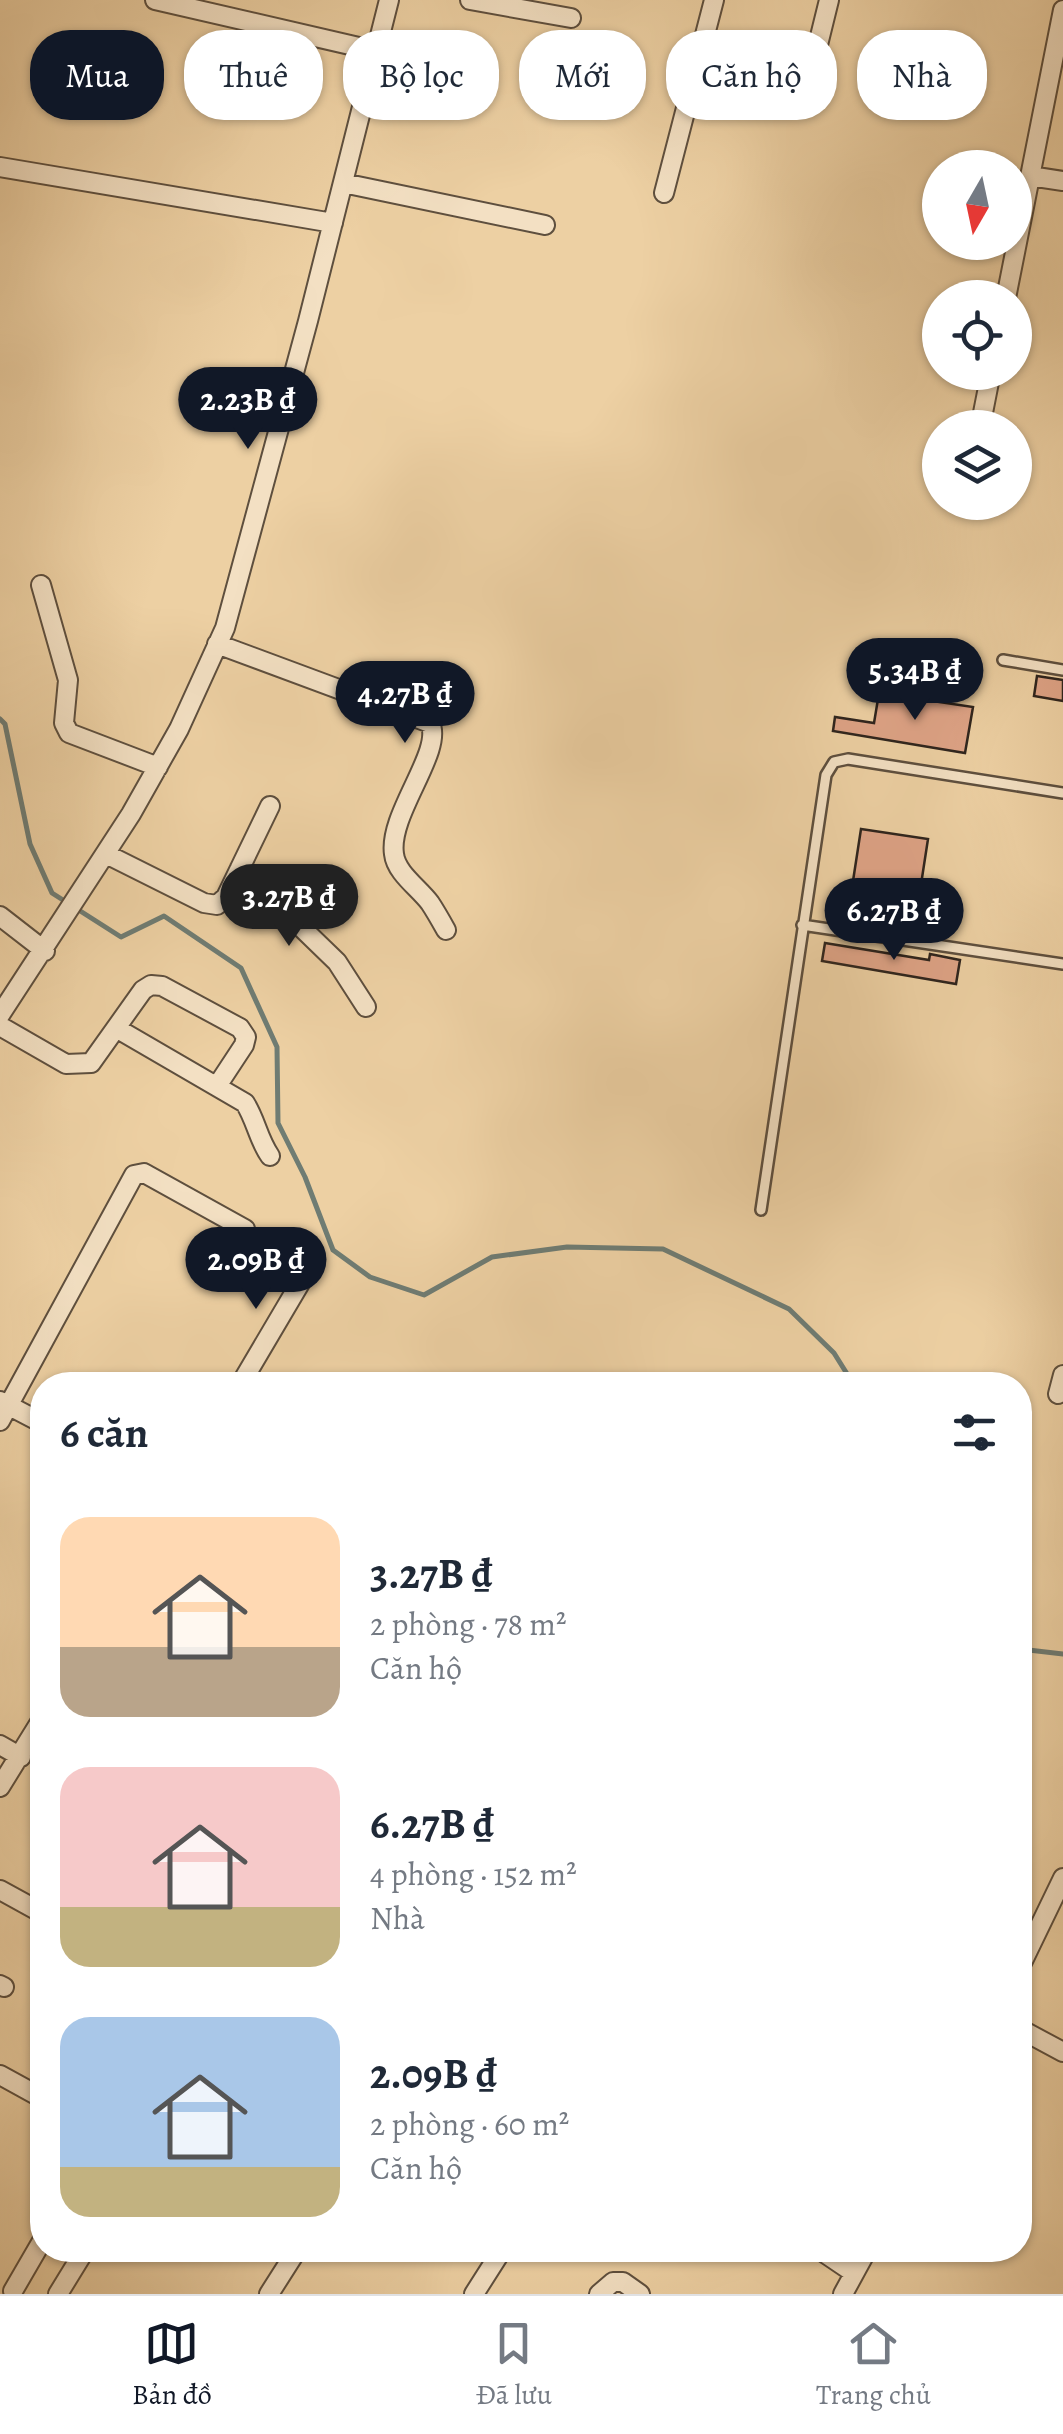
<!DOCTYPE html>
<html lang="vi">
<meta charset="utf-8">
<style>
body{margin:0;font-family:Alegreya,serif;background:#f6f6f7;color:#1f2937;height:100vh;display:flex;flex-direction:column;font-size:38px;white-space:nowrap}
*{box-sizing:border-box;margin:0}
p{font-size:32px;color:#747a83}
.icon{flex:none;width:55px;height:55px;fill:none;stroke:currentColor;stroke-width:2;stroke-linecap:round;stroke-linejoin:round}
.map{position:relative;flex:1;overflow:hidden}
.panel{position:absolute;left:30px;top:1372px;width:1002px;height:890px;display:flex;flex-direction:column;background:#fff;border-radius:40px;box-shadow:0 2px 8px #0004}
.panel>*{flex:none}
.guide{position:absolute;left:30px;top:30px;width:1005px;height:90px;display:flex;gap:20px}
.needle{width:65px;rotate:189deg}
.buttons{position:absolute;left:922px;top:150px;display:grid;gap:20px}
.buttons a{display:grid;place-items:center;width:110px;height:110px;border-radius:50%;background:#fff;box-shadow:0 2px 8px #0004;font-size:50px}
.price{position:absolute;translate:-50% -85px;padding:0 22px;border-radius:35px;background:#111827;color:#fff;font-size:32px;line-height:65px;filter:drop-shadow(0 2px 5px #0008)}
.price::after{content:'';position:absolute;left:50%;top:60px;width:30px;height:22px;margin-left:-15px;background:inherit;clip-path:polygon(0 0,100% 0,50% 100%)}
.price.on{background:#222;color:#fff}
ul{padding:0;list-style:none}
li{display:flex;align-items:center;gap:30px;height:250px;padding:0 30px}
li span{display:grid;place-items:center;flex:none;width:280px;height:200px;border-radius:30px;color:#555}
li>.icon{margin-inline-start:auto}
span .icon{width:120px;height:120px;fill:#fffc;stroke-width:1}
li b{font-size:42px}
h2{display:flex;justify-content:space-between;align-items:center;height:120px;padding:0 30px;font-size:42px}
.chip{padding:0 35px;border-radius:40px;background:#fff;box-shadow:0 2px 8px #0004;font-size:35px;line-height:90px}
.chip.on{background:#111827;color:#fff}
.tab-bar{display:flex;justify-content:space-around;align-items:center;height:140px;border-top:2px solid #e0e1e3;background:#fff;font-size:28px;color:#747a83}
.tab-bar a{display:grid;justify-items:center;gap:5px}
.tab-bar .on{color:#111827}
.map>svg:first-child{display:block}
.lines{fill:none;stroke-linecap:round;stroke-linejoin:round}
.stream{stroke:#6f7c73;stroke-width:5}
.building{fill:#dea386;stroke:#2e241d;stroke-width:2.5}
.service-casing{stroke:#5e4f3e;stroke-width:14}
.minor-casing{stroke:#5e4f3e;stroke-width:22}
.service{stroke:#f3e0c3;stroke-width:9}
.minor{stroke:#f3e0c3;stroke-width:18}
</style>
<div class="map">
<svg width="1063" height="2294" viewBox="0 0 1063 2294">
<rect width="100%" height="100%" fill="#edd0a3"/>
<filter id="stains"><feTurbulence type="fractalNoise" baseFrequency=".002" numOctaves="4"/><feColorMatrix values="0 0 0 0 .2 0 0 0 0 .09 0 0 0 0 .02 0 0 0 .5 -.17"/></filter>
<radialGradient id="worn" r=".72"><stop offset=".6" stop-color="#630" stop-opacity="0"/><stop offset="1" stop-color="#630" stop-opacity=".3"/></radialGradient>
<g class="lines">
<path class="stream" d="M0 719 5 724 30 844 52 893 121 937 164 916 241 968 277 1047 278 1123 305 1177 333 1250 370 1277 424 1295 492 1257 567 1247 663 1249 789 1309 834 1353 854 1385
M1020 1649 1063 1654"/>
</g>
<path class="building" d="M1037 676 1063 680V701L1034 696Z
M879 693 973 707 965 753 833 731 835 717 874 723Z
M861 829 928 839 916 917 849 907Z
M825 943 929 960 930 954 960 960 956 984 822 961Z"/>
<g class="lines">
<defs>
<path id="service" d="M1003 660 1063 670
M802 925 1063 964
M761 1210 826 775 834 762 848 759 1063 793"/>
<path id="minor" d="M155 0 376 51
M470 0 571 18
M812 69 829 0
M0 167 333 223
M1030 176 1063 181
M343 183 545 225
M664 193 714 0
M1006 298 1063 10
M980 428 991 372
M41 585 68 680 64 723 69 733 158 767
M217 644 430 723C444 751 388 814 394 854 396 873 419 888 430 903 436 912 441 921 446 930
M106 854 204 903 217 905 226 897 270 806
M240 868 337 962 366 1007
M0 916 45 951
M0 1015 131 814 179 729 225 628 308 321 389 0
M0 1026 66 1064 91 1063 143 990 151 985 162 986 240 1028 246 1037 244 1045 217 1086
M116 1028 245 1103C256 1120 258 1139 270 1156
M240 1385 312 1263
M1058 1394 1063 1375
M0 1401 42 1423
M0 1421 134 1175 144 1173 245 1229
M0 1745 21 1757
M0 1787 42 1719
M0 1890 42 1913
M1020 1967 1063 1878
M0 1985 4 1987
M1020 2029 1063 2052
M0 2075 42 2098
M820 2250 854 2273
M13 2291 42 2241
M58 2294 85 2250
M269 2294 297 2250
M474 2294 502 2250
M599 2294 613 2282H623L640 2294
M843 2294 867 2250"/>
</defs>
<use href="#service" class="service-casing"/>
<use href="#minor" class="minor-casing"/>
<use href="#service" class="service"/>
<use href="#minor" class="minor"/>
</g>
<rect width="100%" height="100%" filter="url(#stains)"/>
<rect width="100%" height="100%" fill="url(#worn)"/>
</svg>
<div class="buttons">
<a><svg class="needle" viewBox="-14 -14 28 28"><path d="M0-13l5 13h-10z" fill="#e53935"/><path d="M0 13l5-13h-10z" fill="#747a83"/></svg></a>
<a><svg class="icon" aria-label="locate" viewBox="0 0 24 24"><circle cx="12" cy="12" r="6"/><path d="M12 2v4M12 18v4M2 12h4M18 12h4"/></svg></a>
<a><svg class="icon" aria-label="layers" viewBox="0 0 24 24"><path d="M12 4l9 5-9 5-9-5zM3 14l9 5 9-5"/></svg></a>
</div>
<b class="price" style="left:248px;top:452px">2.23B ₫</b>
<b class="price" style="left:915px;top:723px">5.34B ₫</b>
<b class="price" style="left:405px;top:746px">4.27B ₫</b>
<b class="price on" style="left:289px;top:949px">3.27B ₫</b>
<b class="price" style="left:894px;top:963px">6.27B ₫</b>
<b class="price" style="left:256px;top:1312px">2.09B ₫</b>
<div class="guide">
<a class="chip on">Mua</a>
<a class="chip">Thuê</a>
<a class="chip">Bộ lọc</a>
<a class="chip">Mới</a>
<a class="chip">Căn hộ</a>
<a class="chip">Nhà</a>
</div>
<section class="panel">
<h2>6 căn<svg class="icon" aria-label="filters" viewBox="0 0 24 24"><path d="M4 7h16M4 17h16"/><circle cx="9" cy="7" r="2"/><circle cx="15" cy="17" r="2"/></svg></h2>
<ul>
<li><span style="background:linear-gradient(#ffd9b3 65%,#b9a48a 0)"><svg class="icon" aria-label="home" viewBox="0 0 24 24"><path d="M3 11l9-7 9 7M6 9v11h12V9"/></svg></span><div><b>3.27B ₫</b><p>2 phòng · 78 m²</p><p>Căn hộ</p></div></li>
<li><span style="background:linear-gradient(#f6c9c9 70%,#c2b280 0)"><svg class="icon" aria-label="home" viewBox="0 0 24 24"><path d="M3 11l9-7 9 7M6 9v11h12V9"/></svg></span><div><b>6.27B ₫</b><p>4 phòng · 152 m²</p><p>Nhà</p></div></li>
<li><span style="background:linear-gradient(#a9c7e8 75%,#c2b280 0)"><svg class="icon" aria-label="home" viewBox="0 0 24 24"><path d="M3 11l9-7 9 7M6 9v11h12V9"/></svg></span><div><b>2.09B ₫</b><p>2 phòng · 60 m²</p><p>Căn hộ</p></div></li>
</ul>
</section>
</div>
<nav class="tab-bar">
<a class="on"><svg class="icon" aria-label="map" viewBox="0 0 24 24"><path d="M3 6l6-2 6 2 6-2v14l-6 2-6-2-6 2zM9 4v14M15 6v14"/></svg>Bản đồ</a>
<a><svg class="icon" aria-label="saved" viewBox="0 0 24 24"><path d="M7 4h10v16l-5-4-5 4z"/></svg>Đã lưu</a>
<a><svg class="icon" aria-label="home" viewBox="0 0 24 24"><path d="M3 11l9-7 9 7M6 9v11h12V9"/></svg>Trang chủ</a>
</nav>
